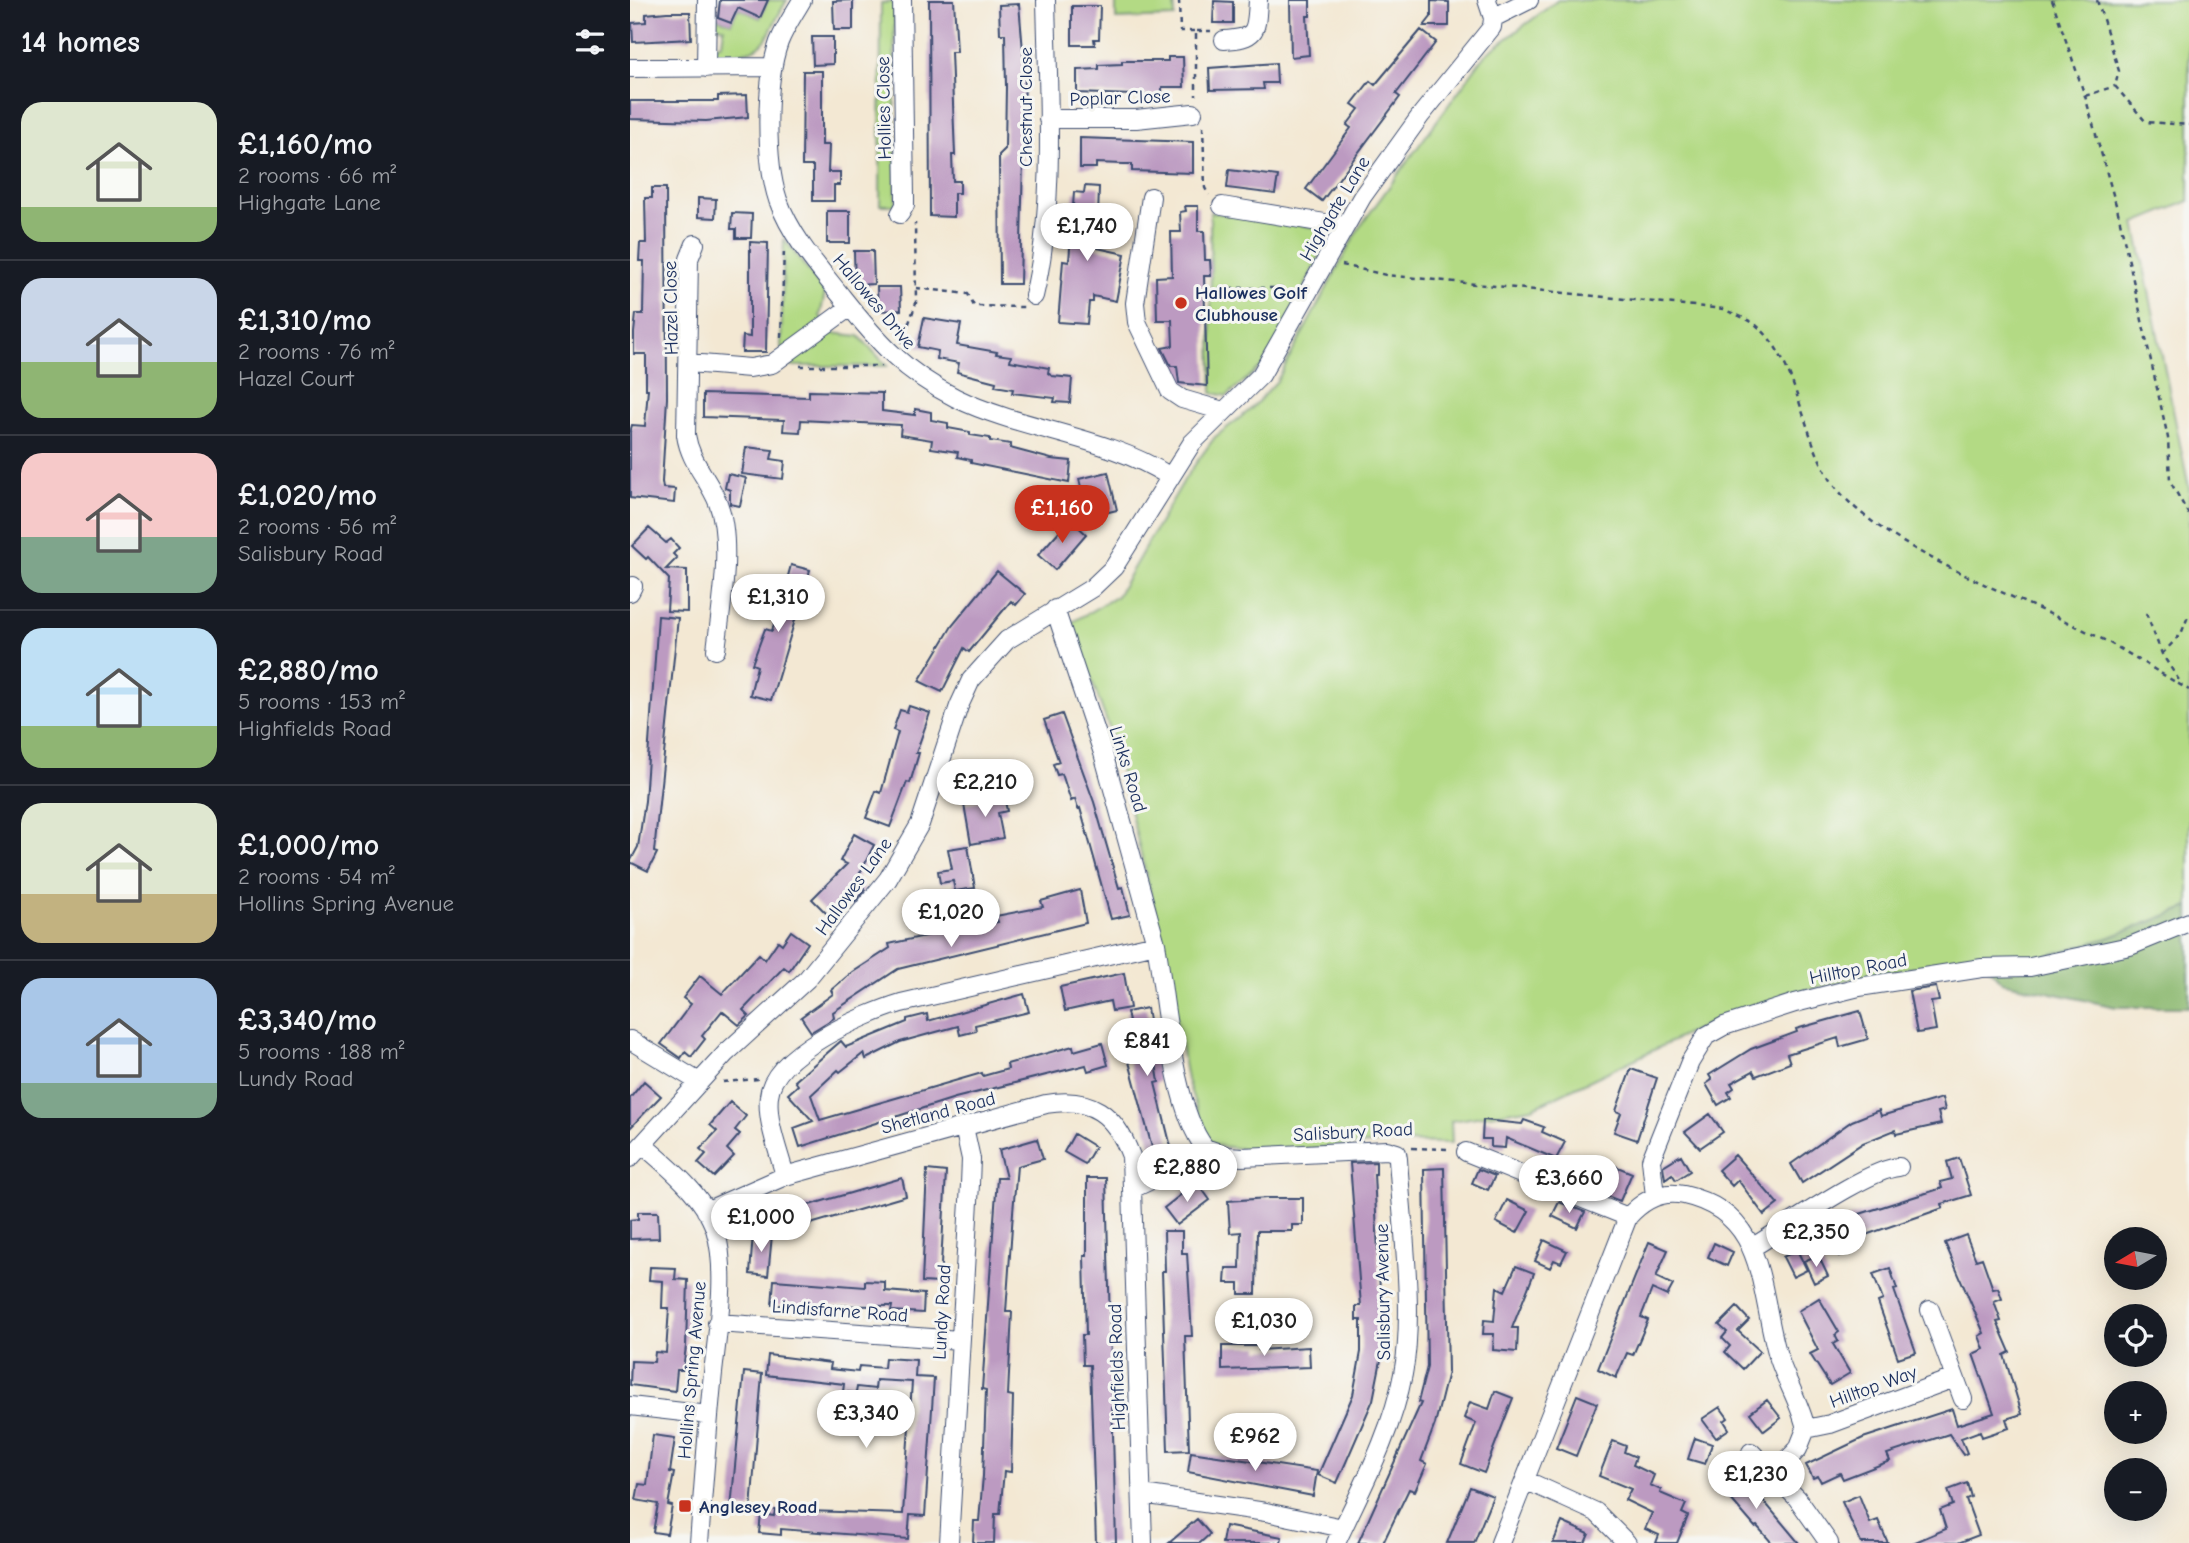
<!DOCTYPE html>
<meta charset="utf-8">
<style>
body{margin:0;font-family:"Comic Neue",sans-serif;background:#20242c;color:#f1f3f6;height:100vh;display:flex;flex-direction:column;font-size:26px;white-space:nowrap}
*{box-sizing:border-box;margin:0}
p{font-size:23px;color:#9ea1a6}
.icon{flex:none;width:38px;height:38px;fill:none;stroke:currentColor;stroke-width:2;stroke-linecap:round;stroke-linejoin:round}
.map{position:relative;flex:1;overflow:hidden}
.side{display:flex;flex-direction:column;background:#171b24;width:630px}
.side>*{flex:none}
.needle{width:46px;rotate:260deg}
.buttons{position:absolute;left:1474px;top:1227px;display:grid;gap:14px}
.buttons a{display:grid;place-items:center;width:63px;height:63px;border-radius:50%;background:#171b24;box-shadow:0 7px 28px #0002;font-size:35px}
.price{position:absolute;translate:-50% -60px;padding:0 16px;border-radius:24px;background:#fff;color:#222;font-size:23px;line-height:46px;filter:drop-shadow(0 2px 4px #0008)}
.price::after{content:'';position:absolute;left:50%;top:42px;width:21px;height:16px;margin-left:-10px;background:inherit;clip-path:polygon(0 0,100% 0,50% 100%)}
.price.current{background:#c8321e;color:#fff}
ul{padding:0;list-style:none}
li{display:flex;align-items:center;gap:21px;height:175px;padding:0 21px}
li+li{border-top:2px solid #363941}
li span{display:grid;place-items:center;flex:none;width:196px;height:140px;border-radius:21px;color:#555}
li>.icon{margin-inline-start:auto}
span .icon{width:84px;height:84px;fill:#fffc;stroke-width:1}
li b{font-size:30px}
h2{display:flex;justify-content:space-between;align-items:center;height:84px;padding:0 21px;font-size:30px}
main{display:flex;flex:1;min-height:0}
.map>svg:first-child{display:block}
.green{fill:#b3da84;stroke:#678471;stroke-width:2}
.forest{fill:#8eba72;stroke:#547468;stroke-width:2}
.building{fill:#bc9ac1}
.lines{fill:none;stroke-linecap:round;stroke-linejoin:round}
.minor-casing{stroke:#3b4b70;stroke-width:20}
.path{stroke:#3b4b70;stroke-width:2.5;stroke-dasharray:5 5;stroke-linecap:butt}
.minor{stroke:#fff;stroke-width:18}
.poi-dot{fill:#c8321e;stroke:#f6f6f2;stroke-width:2.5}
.labels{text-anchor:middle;stroke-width:6;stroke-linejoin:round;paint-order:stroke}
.street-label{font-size:19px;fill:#1b2f5e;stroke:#f6f6f2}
.poi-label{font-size:19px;font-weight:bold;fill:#1b2f5e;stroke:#f6f6f2;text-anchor:start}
</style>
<main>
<section class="side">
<h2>14 homes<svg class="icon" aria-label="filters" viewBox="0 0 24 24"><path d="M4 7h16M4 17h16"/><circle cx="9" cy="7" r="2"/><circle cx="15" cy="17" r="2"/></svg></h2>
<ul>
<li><span style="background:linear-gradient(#dfe7d0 75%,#8fb573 0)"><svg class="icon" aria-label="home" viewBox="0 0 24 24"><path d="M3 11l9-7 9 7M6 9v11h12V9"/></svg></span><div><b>£1,160/mo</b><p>2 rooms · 66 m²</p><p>Highgate Lane</p></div></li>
<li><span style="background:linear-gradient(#c9d6e8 60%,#8fb573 0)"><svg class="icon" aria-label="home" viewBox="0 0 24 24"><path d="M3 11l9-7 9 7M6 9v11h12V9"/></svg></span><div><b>£1,310/mo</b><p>2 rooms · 76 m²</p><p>Hazel Court</p></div></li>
<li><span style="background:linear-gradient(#f6c9c9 60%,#7fa58c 0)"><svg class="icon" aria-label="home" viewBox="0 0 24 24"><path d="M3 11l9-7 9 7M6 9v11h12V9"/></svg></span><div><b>£1,020/mo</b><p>2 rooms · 56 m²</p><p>Salisbury Road</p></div></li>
<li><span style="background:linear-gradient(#bfe0f5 70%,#8fb573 0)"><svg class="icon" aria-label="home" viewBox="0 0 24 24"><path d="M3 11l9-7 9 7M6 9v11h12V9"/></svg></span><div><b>£2,880/mo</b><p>5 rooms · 153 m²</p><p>Highfields Road</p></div></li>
<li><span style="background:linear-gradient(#dfe7d0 65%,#c2b280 0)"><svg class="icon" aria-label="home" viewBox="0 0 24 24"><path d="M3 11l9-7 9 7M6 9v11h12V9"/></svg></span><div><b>£1,000/mo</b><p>2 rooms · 54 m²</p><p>Hollins Spring Avenue</p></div></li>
<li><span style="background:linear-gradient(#a9c7e8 75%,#7fa58c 0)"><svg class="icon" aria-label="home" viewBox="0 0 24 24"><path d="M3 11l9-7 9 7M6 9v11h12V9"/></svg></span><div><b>£3,340/mo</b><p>5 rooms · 188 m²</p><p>Lundy Road</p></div></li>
</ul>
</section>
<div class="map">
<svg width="1559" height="1543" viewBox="0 0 1559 1543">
<rect width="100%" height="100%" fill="#f6f6f2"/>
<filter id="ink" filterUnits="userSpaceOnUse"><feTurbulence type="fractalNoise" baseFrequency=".0143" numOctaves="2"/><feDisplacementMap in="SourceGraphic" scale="14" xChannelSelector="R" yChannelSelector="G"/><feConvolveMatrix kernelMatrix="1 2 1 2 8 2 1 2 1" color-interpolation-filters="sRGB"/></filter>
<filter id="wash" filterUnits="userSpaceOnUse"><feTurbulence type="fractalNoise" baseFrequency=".00686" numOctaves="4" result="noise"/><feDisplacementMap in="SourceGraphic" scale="28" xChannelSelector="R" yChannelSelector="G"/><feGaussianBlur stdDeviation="1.57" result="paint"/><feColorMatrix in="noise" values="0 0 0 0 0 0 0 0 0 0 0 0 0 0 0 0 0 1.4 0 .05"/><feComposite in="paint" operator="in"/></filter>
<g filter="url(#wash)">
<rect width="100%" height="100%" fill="#f3e8d3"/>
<path class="green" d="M138 0H157C129 46 144 52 83 55L84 46 92 43 94 28 84 24 83 16 101 23 108 8 130 18Z
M486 0H544L545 17 486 19Z
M928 0H1559V201L1505 223 1559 488V907L1478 938 1406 959 1349 957 1227 977 1162 994 1093 1017 902 1108 821 1121 822 1143 764 1142 641 1152 579 1145 557 1080 534 948 482 736 441 623 487 596 556 477 585 437 620 410 647 381 729 228 855 55Z
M264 2 266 205H250L251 3Z
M580 212 702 230 651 336 633 365 597 396 582 393Z
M154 239 195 293 190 316 202 333 229 336 257 366H156L151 346Z"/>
<path class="forest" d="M1559 907V1007H1486L1372 982 1349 957 1406 959 1478 938Z"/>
<g id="blocks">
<path class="building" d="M90 0H138L130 18 108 8 101 23 88 18Z
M223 0V30H204L203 1Z
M299 0H324L327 52H321L325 155H322L323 181H330V193H324V217L300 216Z
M660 0H680V16H677L679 55 661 57Z
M584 1 603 2V23H583Z
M801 1 819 2V26H794L801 17Z
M389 4 395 74 390 284H370L369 155 375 149 376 87 375 34H370L369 5Z
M442 6H470L469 39H464L465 45H442Z
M37 12H60L61 39 3 42 2 23 16 22V14Z
M791 30 806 42 766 94 770 97 692 201 676 189 721 128 717 125 729 109 722 104 740 81 745 85Z
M182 37H203V64L183 65Z
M538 57H553L554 87H532V96L447 93V70L469 69V65L492 64V61H538Z
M646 63 647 83H633L634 89 580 90 579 68Z
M173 71H192V145H199L198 172H210V185H204V201H183V166H172Z
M117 95 118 117 76 121 0 119V101H88V96Z
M450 138 563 142V173L502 171V164H494L466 163V168H450Z
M599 170 648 176 645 194 597 188Z
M455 186 469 187 467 248 495 254 486 301 463 296V302H459L457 324 428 322 433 261 439 262 444 192 454 193Z
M22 188H36L37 398 32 482 33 488 45 489 44 503 0 498V432L2 425 15 426 18 389H16V354H4V333L6 314H13L14 261H9L10 243H16L15 198H22Z
M68 198 86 199 85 218 68 217Z
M555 206H568V231H574L575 260H580L581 276H574L577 386 549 383 547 366H541L532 348 543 346 542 320H527L526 277 542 276 541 232H551L550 212 556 211Z
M197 211H220V243H197Z
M102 213 122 214 121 238H106V229H101Z
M120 242 138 243 136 352H112L113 336 120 337Z
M224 251H243L244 284 225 285Z
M247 287H270L271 310 248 311Z
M294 318 331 324 327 345 367 352 366 354 381 356 380 361 419 368 418 373 422 376 442 378 440 403 424 402 425 398 382 393 383 389 365 386 366 382 327 372 329 363 307 359 308 351 288 347Z
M179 391 252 393V411L285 415V409L301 412V420L318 423V428L340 432V435L360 438V441L381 444 380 448 421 459 441 461 439 483 341 463V460L327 457 328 452 301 448 302 440 270 435 271 425 171 420 170 432 153 431 154 420 73 417V394L179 397Z
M116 447 143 450 141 459 155 461 153 479 112 474Z
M478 472 487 510 458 517 449 479Z
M98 474 116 478 110 506 100 504V490L95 488Z
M440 519 456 534 425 570 408 555Z
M19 528 36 543 41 539 49 548 43 554 47 558 36 569 57 570V612L37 611 39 579 18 557 16 559 2 546Z
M161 565 180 570 141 700 120 695 127 666 122 664 135 629 142 631 150 605 144 604 149 586 155 587Z
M367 571 395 594 386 605 381 601 339 652 334 648 312 692 289 681 322 626Z
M28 616 48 618 24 852 27 853 18 871 0 862 8 847 15 801Z
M279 706 300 713 286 753H289L280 783 277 782 260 827 236 818 246 791 251 793 268 732 263 730 270 710 277 712Z
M432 714 464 802 489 888 493 887 500 915 481 919 450 808 448 809 445 799 441 801 432 774 427 775 423 764 429 762 414 720Z
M374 796 377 811 368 813 373 838 341 844 334 804Z
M224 834 244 845 226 881 235 890 225 902 218 895 198 915 182 899 217 864 210 861Z
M338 846 345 888 325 891 323 881 310 883 308 871 322 869 318 849Z
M450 890 456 923 268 969 203 1012 204 1018 181 1032 171 1017 203 994 201 990 220 974 260 948 259 944 304 934 303 929 320 925 321 931 368 922 366 916 413 907 411 901Z
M161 931 178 943 159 971 154 967 113 1010 119 1016 109 1025 92 1011 72 1036 75 1039 61 1057 55 1052 51 1058 31 1044 61 1004 53 998 70 976 92 994 129 954 135 960 148 941 152 944Z
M494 973 500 1008 482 1011 480 1001 435 1011 430 987Z
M1306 987 1309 1001 1301 1002 1306 1030 1287 1033 1279 991Z
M394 994 399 1012 345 1025 346 1031 330 1035 328 1026 270 1042 236 1059 234 1053 210 1072 208 1070 181 1095 190 1120 352 1073 353 1076 378 1069 377 1064 443 1046 444 1051 472 1043 478 1065 458 1071 456 1065 325 1098 170 1147 164 1128 183 1121 158 1094 168 1085 165 1081 211 1041 216 1047 277 1022V1019L297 1014 298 1021Z
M517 1008 529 1082 525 1083 541 1147 523 1151 498 1058 503 1057 501 1043 503 1042 497 1012Z
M1230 1011 1238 1039 1210 1047 1208 1038 1157 1054 1160 1063 1126 1076 1123 1071 1101 1083 1104 1088 1098 1092 1101 1097 1088 1105 1076 1084 1082 1080 1079 1075 1121 1049 1167 1032 1166 1029Z
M1001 1069 1027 1078 1007 1140 984 1132 991 1113 986 1111Z
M14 1081 31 1096 0 1128V1098Z
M1312 1098 1315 1110 1308 1112 1311 1124 1266 1134 1265 1130 1233 1143 1172 1183 1161 1164 1222 1121 1249 1110 1251 1116Z
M100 1102 116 1116 105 1130 110 1134 97 1149 104 1156 84 1177 68 1163 76 1154 70 1149 87 1131 80 1125Z
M1080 1114 1093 1132 1070 1148 1055 1132Z
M853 1120 892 1124 894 1120 914 1127 912 1132 935 1142 926 1159 876 1138 875 1148 861 1147V1139H852Z
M444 1134 465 1147 455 1164 434 1152Z
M407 1139 413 1159 387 1166 383 1212 376 1312H382L378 1395 383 1396 381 1472 374 1471 370 1514H365L364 1543H343L344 1521H349L353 1476 356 1390 352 1389 367 1178H376L369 1150Z
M1051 1155 1060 1171 1046 1180 1042 1174 1035 1179 1033 1166Z
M1105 1155 1148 1204 1134 1215 1108 1180 1102 1186 1088 1170Z
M1329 1158 1341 1195 1312 1204 1313 1208 1218 1241 1222 1251 1209 1256 1199 1231 1219 1224 1217 1218 1312 1188 1310 1182 1322 1179 1317 1162Z
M948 1160 968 1169 971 1160 1002 1173 990 1201 938 1181Z
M746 1162V1174H744L753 1350 743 1400 707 1483 688 1475 723 1395 731 1352V1320H726V1306H731L720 1163Z
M814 1168 818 1372 805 1424 791 1461 797 1464 785 1491 779 1489 753 1543H728L791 1403 788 1402 797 1367 794 1169Z
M848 1169 865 1176 858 1190 842 1183Z
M297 1170 316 1172 310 1283 292 1282Z
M272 1178 276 1196 160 1230 155 1212Z
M457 1178H476L486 1543H466L460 1365H453L452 1335H456L454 1256H457Z
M567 1182 580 1200 547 1225 534 1208Z
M637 1198H673V1225H662V1231H627L626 1294H609V1283H595L596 1268H610L611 1232 600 1233 598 1201Z
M877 1200 899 1211 887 1233 866 1222Z
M929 1202 955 1212 947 1228 922 1216Z
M8 1212H28L29 1238 0 1239V1220L8 1219Z
M534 1231H552V1253H557L562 1336H555L559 1450 538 1451 532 1271H535Z
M123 1233 142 1235 138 1276 120 1274Z
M1336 1235 1346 1260 1352 1258 1363 1289 1368 1288 1372 1299 1364 1302 1371 1321 1367 1322 1380 1352 1374 1355 1392 1414 1376 1419 1379 1428 1352 1437 1350 1431 1331 1438 1337 1453 1333 1455 1319 1434 1257 1454 1260 1461 1213 1479 1210 1473 1191 1482 1188 1476 1183 1478 1176 1465 1233 1438 1322 1409 1327 1425 1364 1413 1343 1354 1354 1349 1349 1336 1354 1333 1315 1243Z
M914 1240 937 1251 931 1263 924 1260 920 1268 905 1261Z
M1019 1242 1038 1250 1026 1277 1043 1285 1037 1296 1022 1289 1011 1317 1018 1320 1003 1355 997 1353 986 1378 968 1369Z
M1084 1243 1103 1252 1097 1266 1078 1257Z
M1167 1250 1177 1270 1163 1277 1153 1257Z
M1188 1255 1198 1276 1184 1283 1174 1261Z
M886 1266 904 1273 882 1328H888L887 1352 863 1350 864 1334H853L854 1320 864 1321 867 1287 875 1291Z
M20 1267 46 1268 45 1279 58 1280 56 1346 53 1370H47L45 1391 0 1385 1 1361 24 1362 25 1352 36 1353 39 1308H32L33 1281 19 1280Z
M1260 1268 1267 1289 1264 1290 1286 1352 1268 1358 1248 1302 1253 1300 1243 1274Z
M144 1280 235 1287V1281L255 1282V1291L294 1294 293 1313 261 1311 262 1306 142 1305Z
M1189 1298 1209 1332 1205 1335 1208 1341 1203 1344 1220 1373 1200 1385 1180 1354 1188 1350 1168 1311Z
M1107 1307 1119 1320 1108 1331 1130 1351 1113 1369 1095 1352 1100 1346 1092 1338 1097 1332 1089 1325Z
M592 1346H629V1350L679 1347 680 1367 592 1370Z
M138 1355 201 1363 200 1369 228 1372 229 1366 254 1368 255 1358 286 1360 285 1377 304 1378 295 1516 280 1515 278 1539 151 1529V1535L129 1533 131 1514 144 1516 145 1510 273 1514 282 1382 246 1380 245 1389 227 1387 226 1393 213 1392 214 1384 136 1375Z
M114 1372 132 1374 121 1509 101 1508Z
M865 1391 883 1398 854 1473 831 1464 846 1423 834 1418 840 1402 859 1409Z
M947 1395 967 1403 946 1456 926 1448Z
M1137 1400 1151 1418 1134 1431 1120 1413Z
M1090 1407 1098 1418 1094 1421 1099 1429 1086 1438 1072 1419Z
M23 1435 45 1438 40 1472 44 1473 38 1505 42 1506 37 1534 23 1532 28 1504 6 1500 9 1484 17 1485Z
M1065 1438 1082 1444 1075 1464 1058 1459Z
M983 1441 996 1446 994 1452 1006 1457 1003 1465 1024 1475 1020 1485 1031 1490 1030 1493 1056 1504 1052 1513 1058 1516 1047 1543H1026L1029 1535 1015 1529 1022 1513 995 1500 1001 1489 969 1476Z
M561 1452 687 1471 683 1496 558 1472Z
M1100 1471 1124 1497 1128 1494 1169 1543H1142L1127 1526 1125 1527 1087 1483Z
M1337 1483 1341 1497 1336 1499 1349 1535 1328 1543H1283L1316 1529 1310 1510 1323 1505 1318 1490Z
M840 1487 863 1496 844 1543H817Z
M1229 1495 1240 1523 1248 1520 1258 1543H1231L1212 1502Z
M567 1519 580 1534 570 1543H539Z
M932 1522 959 1534 955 1543H923Z
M595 1526 652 1537 651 1543H592Z"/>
</g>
</g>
<g filter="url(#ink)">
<use href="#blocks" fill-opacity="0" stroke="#3b4b70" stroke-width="2"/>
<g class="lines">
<defs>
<path id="minor" d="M172 0C164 14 155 27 149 42 135 81 135 160 148 200 161 236 188 267 212 297 247 341 274 372 326 398 394 431 474 435 539 476
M863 18 899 0
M594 40C628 38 626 31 628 0
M0 68 142 67
M76 68 77 0
M418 119H506L563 113
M521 197 505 303 507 322 540 391 552 399 593 411
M592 206 713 226
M270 214 275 205V196L272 0
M65 244 59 259 56 435C60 462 78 478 88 503 103 542 91 608 86 650
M404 296C426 204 418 95 416 0
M59 363 120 368 142 364 220 307
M0 592 3 586
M425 609 473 753 526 944
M0 1040 69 1082
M13 1145C39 1167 74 1196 85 1229 99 1273 86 1338 82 1383 77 1436 73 1490 69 1543
M836 1152 998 1217
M0 1158 96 1053 177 979 258 879 290 824 329 706 341 680 377 640 462 588 484 567 562 443 631 375 732 197 791 115 862 27 863 18 857 0
M155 1176C149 1152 136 1121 139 1096 143 1053 235 1014 271 1003L526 944C536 998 542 1106 575 1148L598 1156 612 1157 757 1150 767 1153 768 1159C772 1221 785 1314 773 1374 762 1433 731 1489 706 1543
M502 1189 553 1165 575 1148
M1025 1196 1021 1160 1060 1062 1076 1036 1094 1026 1165 1003 1229 987 1352 968 1400 967 1500 946 1559 922
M76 1211 155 1176 416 1104C461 1096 485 1114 501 1156L513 1543
M1123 1247C1155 1228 1238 1169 1269 1167
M1300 1310 1333 1399
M87 1323 330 1340
M0 1406 79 1415
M1176 1429 1200 1424 1324 1378
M1121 1452 1167 1498 1199 1543
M895 1480 966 1512 997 1543
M512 1494 636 1512 713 1528
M319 1543 340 1184 341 1159 334 1127
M870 1543 998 1217C1013 1200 1031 1190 1054 1195 1139 1214 1128 1293 1149 1359 1157 1383 1171 1405 1176 1429L1168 1449 1145 1473"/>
</defs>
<use href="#minor" class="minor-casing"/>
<path class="path" d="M549 0 550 31H566V96
M1422 0 1455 96 1488 212 1538 438 1540 481 1559 515
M1467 0 1489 71 1485 86
M567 31H581
M1485 86 1516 122 1559 125
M1455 96 1485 86
M573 126 575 188 579 195
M712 265 756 275 1093 309C1103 314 1117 318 1126 325 1170 361 1171 441 1205 486 1252 549 1390 597 1462 634 1496 650 1527 672 1559 690
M286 288 338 294 344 306 394 307
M589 288H651L658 293
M151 337 154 249
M272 343 286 303 285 223
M170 366H251
M1516 613 1532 654 1552 685
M1532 654 1551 634 1559 614
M93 1082 128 1079
M782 1148 821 1149"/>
<use href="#minor" class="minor"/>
</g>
</g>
<g class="poi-dot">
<circle cx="551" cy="303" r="7"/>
<rect x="48" y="1499" width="14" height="14" rx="3.5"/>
</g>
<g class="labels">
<g class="street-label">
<text transform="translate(490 97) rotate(-2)" y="7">Poplar Close</text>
<text transform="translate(395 107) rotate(-90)" y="7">Chestnut Close</text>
<text transform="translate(253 108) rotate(-91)" y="7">Hollies Close</text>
<text transform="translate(704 208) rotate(-59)" y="7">Highgate Lane</text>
<text transform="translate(245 301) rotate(50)" y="7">Hallowes Drive</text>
<text transform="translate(40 308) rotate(-91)" y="7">Hazel Close</text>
<text transform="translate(499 769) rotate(73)" y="7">Links Road</text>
<text transform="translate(223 886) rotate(-54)" y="7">Hallowes Lane</text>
<text transform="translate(1228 968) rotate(-11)" y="7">Hilltop Road</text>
<text transform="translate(308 1112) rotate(-15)" y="7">Shetland Road</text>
<text transform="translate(723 1131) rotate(-3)" y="7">Salisbury Road</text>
<text transform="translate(752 1292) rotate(-91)" y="7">Salisbury Avenue</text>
<text transform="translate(210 1310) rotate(4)" y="7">Lindisfarne Road</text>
<text transform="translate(311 1312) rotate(-87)" y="7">Lundy Road</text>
<text transform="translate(486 1367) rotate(-92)" y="7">Highfields Road</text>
<text transform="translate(61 1370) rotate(-85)" y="7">Hollins Spring Avenue</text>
<text transform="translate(1243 1386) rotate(-20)" y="7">Hilltop Way</text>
</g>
<g class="poi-label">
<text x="565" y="299">Hallowes Golf<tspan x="565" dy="22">Clubhouse</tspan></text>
<text x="69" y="1513">Anglesey Road</text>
</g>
</g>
</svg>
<div class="buttons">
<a><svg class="needle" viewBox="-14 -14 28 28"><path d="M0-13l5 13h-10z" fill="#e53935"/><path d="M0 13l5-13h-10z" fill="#9ea1a6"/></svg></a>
<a><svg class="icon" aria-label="locate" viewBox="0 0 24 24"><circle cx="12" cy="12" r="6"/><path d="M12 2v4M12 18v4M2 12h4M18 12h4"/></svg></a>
<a>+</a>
<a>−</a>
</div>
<b class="price" style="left:457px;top:263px">£1,740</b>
<b class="price current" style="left:432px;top:545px">£1,160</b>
<b class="price" style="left:148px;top:634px">£1,310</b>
<b class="price" style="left:355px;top:819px">£2,210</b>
<b class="price" style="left:321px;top:949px">£1,020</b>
<b class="price" style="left:517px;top:1078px">£841</b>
<b class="price" style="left:557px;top:1204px">£2,880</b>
<b class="price" style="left:939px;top:1215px">£3,660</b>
<b class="price" style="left:131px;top:1254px">£1,000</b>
<b class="price" style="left:1186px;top:1269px">£2,350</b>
<b class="price" style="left:634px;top:1358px">£1,030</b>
<b class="price" style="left:236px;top:1450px">£3,340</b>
<b class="price" style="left:625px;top:1473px">£962</b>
<b class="price" style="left:1126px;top:1511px">£1,230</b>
</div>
</main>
